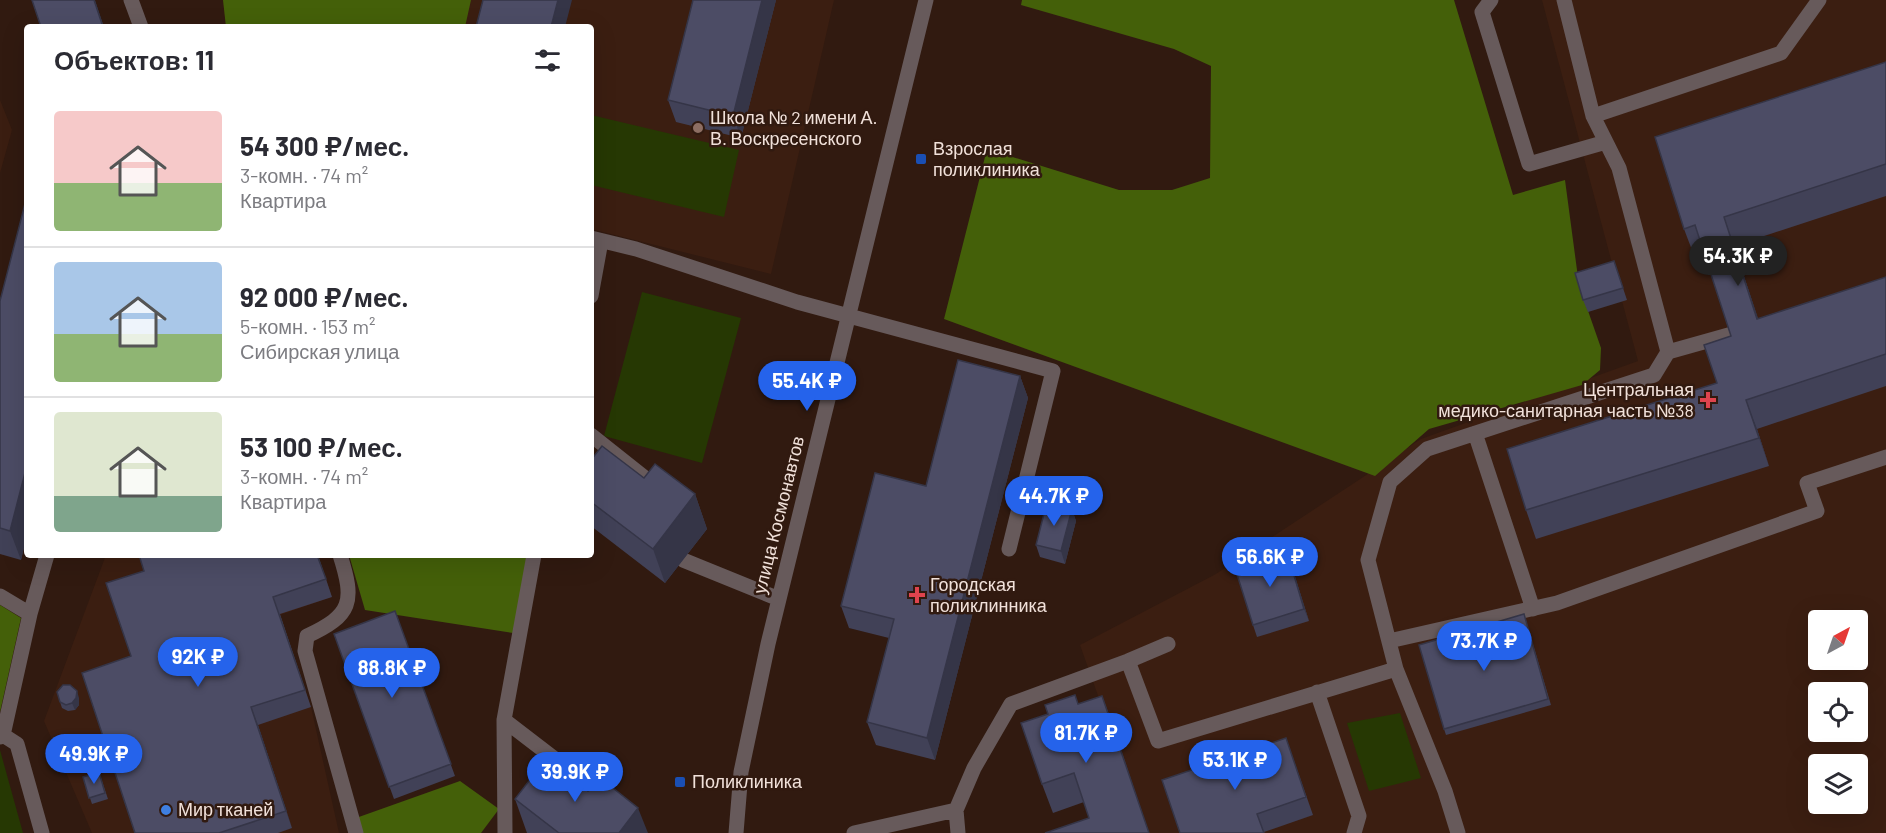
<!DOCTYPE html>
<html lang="ru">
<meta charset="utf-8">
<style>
body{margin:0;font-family:Barlow,sans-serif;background:#f7f7f7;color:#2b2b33;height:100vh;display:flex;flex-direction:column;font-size:22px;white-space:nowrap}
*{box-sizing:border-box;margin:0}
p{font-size:20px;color:#7c7c81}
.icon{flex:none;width:33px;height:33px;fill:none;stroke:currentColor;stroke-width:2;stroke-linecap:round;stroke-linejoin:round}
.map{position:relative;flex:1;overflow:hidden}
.drawer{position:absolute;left:24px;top:24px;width:570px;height:534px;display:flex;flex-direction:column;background:#fff;border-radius:6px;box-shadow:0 6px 24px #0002}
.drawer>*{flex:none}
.needle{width:39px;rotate:40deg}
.fabs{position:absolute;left:1808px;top:610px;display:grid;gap:12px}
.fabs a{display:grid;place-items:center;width:60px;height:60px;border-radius:6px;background:#fff;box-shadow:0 6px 24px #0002;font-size:30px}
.price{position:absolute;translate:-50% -51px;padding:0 14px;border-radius:21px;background:#2563eb;color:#fff;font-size:20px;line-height:39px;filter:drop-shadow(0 2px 3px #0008)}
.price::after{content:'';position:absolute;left:50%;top:36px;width:18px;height:14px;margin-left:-9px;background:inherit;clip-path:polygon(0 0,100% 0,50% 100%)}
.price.active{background:#222;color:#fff}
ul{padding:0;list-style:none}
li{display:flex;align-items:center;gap:18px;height:150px;padding:0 30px}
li+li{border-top:2px solid #e1e1e2}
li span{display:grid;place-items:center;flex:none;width:168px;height:120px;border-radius:6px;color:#555}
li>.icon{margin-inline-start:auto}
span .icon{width:72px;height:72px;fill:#fffc;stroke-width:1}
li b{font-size:26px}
h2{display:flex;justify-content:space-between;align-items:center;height:72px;padding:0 30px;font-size:26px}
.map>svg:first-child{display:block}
.built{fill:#3b1e11;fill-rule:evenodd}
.green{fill:#263803}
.forest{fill:#446009}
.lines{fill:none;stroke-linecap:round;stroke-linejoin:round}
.minor{stroke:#675a5b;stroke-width:15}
.wall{fill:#414157}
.shaded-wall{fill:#353547}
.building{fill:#4c4c65;stroke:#353547;stroke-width:1.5}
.education-dot{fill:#8d6e63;stroke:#311a10;stroke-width:2}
.transit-dot{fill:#1a4fb4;stroke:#311a10;stroke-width:2}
.health-dot{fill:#e0444e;stroke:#311a10;stroke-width:2}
.shop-dot{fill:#3f7fe0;stroke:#311a10;stroke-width:2}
.labels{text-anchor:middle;stroke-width:5;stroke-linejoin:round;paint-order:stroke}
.poi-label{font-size:18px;fill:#f1e1da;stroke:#311a10;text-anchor:start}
.street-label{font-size:18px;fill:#f1e1da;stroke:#311a10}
</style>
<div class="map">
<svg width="1886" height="833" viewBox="0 0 1886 833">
<rect width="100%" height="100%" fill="#311a10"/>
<path class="built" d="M223 0H834L771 274 591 229V27H226Z
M1542 0H1886V833H1147L1080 645 1216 574 1421 439 1638 361ZM1818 621H1857V660H1818ZM1818 693H1857V732H1818ZM1818 765H1857V804H1818Z
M0 100 12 130 0 173Z
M106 555H318L332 597 280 615 311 707 339 833H92L44 721Z"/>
<path class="green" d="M591 115 739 150 724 217 591 185Z
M642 292 741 318 702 463 604 436Z
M1400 713 1421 778 1369 791 1347 723Z
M0 750 23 833H0Z"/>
<path class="forest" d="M223 0H471L465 27H226Z
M1022 0H1454L1513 195 1565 180 1579 285 1601 348 1600 370 1582 385 1429 429 1375 476 944 319 987 149 1119 190H1172L1210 178 1211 66 1174 49 1021 5Z
M349 555H529L513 633 365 610Z
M0 605 21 618 0 712Z
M460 781 499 809 481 833H360L356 818Z"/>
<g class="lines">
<path class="minor" d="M131 0 141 27
M1491 0 1482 12 1529 164 1606 142
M1593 116 1781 53 1819 0
M591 238 636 249 797 302 1053 371 1009 549
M591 296 601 241
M1668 352 1732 334
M1475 433 1533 609
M591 435 659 489
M340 555C355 602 352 615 307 636L305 651 356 833
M683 560 779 599
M0 596 30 614
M1389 641 1557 603 1817 511 1807 483 1886 457
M1128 661 1158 741 1396 669
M1317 692 1359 816 1354 833
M504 720 607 799
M3 735 17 744 42 833
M0 737 3 735 30 614 47 555
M505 833 504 720 534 555
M736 833 741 772 768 644 926 0
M854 833 956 810
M958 833 956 810 974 768 1011 704 1128 661 1168 644
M1458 833 1445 791 1396 669 1368 560 1390 482 1427 449 1654 375 1668 352 1619 168 1593 116 1564 0"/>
</g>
<path class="wall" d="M693 0H776L741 138 676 122 668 100Z
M1886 62V196L1734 246 1758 319 1886 277V386L1757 429 1769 466 1536 539 1526 510 1717 383 1731 336 1705 254 1695 258 1684 229Z
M27 196V535L21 560 0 554V301Z
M1614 261 1627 300 1588 312 1583 300Z
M1020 376 1028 398 935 760 876 745 867 722 889 638 849 628 841 606 926 486Z
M591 460 695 494 707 529 665 583 591 526Z
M1072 509 1076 521 1065 564 1040 557 1036 545Z
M139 555H318L332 597 280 614 311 707 258 725 292 828 278 833H135L131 656 144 571Z
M1291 564 1309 621 1257 637 1253 625Z
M395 611 455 776 394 799 334 634Z
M1524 614 1551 705 1446 735 1444 729Z
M1102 696 1113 725 1089 818 1084 802 1053 813 1042 784 1078 704Z
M79 698V705L75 710 68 711 62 708 60 702Z
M1286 738 1313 815 1264 832V833H1180Z
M99 772 108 799 92 804 83 777Z
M515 799 648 833H527Z"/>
<path class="shaded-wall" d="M94 0H95L104 27H103Z
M558 0H572L565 27H551Z
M762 0H776L741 138 733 116Z
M1724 217 1734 246 1768 348 1757 319Z
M1020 376 1028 398 935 760 927 738Z
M1746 400 1757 429 1769 466 1759 438Z
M27 465V535L21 560 10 531Z
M695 494 707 529 665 583 653 549Z
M1072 509 1076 521 1065 564 1061 551Z
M1287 552 1291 564 1309 621 1304 609Z
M77 691 79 698V705L75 710 72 703Z
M1102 696 1113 725 1149 833Z
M251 707 258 725 292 828 286 811Z
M638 808 648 833H619Z"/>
<path class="building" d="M32 0H94L103 27H41Z
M483 0H558L551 27H476Z
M693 0H762L733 116 668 100Z
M1886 62V164L1724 217 1757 319 1886 277V354L1746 400 1759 438 1526 510 1507 449 1717 383 1704 345 1731 336 1695 225 1684 229 1655 137Z
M27 196V465L10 531 0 528V301Z
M1614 261 1623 288 1583 300 1575 273Z
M958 360 1020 376 927 738 867 722 894 619 841 606 875 473 926 486Z
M602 446 644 478 655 464 695 494 653 549 591 502V460Z
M1047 502 1072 509 1061 551 1036 545Z
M1287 552 1304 609 1253 625 1235 568Z
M139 555H317L326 579 273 597 305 690 251 707 286 811 219 833H135L82 673 131 656 106 583 144 571Z
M395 611 451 764 389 787 334 634Z
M1524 614 1548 699 1444 729 1419 645Z
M63 685H70L77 691 76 698 72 703 66 705 60 702 57 692Z
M1075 695 1078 704 1102 696 1149 833H1045L1089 818 1074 773 1042 784 1021 723 1048 714 1045 705Z
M1286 738 1306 797 1257 814 1264 833H1180L1162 780Z
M546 759 588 791 599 777 638 808 619 833H559L515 799Z
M99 772 105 793 89 798 83 777Z"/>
<circle class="education-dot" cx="698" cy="128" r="6"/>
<g class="transit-dot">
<rect x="915" y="153" width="12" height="12" rx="3"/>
<rect x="674" y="776" width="12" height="12" rx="3"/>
</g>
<g class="health-dot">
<path d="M1705 391h6v6h6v6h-6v6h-6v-6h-6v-6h6z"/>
<path d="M914 586h6v6h6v6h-6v6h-6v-6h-6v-6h6z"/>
</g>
<circle class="shop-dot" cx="166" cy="810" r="6"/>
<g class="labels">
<g class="poi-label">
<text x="710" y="124">Школа № 2 имени А.<tspan x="710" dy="21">В. Воскресенского</tspan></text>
<text x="933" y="155">Взрослая<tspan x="933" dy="21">поликлиника</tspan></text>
<text x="1694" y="396" text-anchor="end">Центральная<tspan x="1694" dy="21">медико-санитарная часть №38</tspan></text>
<text x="930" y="591">Городская<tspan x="930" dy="21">поликлинника</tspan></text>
<text x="692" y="788">Поликлиника</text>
<text x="178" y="816">Мир тканей</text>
</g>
<g class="street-label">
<text transform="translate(779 515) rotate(-76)" y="6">улица Космонавтов</text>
</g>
</g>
</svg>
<div class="fabs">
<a><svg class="needle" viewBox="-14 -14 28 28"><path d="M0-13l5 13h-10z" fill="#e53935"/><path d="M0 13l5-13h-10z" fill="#7c7c81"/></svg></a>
<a><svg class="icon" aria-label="locate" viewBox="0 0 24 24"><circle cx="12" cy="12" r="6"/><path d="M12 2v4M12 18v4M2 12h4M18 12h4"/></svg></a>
<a><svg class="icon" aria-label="layers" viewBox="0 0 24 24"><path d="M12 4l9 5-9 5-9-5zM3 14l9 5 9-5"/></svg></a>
</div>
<b class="price active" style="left:1738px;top:287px">54.3K ₽</b>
<b class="price" style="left:807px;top:412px">55.4K ₽</b>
<b class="price" style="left:1054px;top:527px">44.7K ₽</b>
<b class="price" style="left:1270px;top:588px">56.6K ₽</b>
<b class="price" style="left:1484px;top:672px">73.7K ₽</b>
<b class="price" style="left:198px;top:688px">92K ₽</b>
<b class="price" style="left:392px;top:699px">88.8K ₽</b>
<b class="price" style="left:1086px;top:764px">81.7K ₽</b>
<b class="price" style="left:94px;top:785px">49.9K ₽</b>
<b class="price" style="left:1235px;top:791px">53.1K ₽</b>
<b class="price" style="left:575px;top:803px">39.9K ₽</b>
<section class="drawer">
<h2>Объектов: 11<svg class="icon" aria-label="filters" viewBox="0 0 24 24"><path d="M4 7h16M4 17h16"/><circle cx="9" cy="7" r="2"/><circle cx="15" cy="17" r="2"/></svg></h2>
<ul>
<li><span style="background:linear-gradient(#f6c9c9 60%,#8fb573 0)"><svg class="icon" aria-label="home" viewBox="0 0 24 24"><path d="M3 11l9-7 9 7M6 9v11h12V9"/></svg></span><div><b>54 300 ₽/мес.</b><p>3-комн. · 74 m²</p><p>Квартира</p></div></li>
<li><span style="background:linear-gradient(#a9c7e8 60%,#8fb573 0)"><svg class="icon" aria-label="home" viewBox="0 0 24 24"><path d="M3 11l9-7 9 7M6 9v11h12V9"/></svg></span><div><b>92 000 ₽/мес.</b><p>5-комн. · 153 m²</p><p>Сибирская улица</p></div></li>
<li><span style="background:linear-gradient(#dfe7d0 70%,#7fa58c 0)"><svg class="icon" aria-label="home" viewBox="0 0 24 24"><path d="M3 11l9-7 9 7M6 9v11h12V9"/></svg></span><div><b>53 100 ₽/мес.</b><p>3-комн. · 74 m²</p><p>Квартира</p></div></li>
</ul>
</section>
</div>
